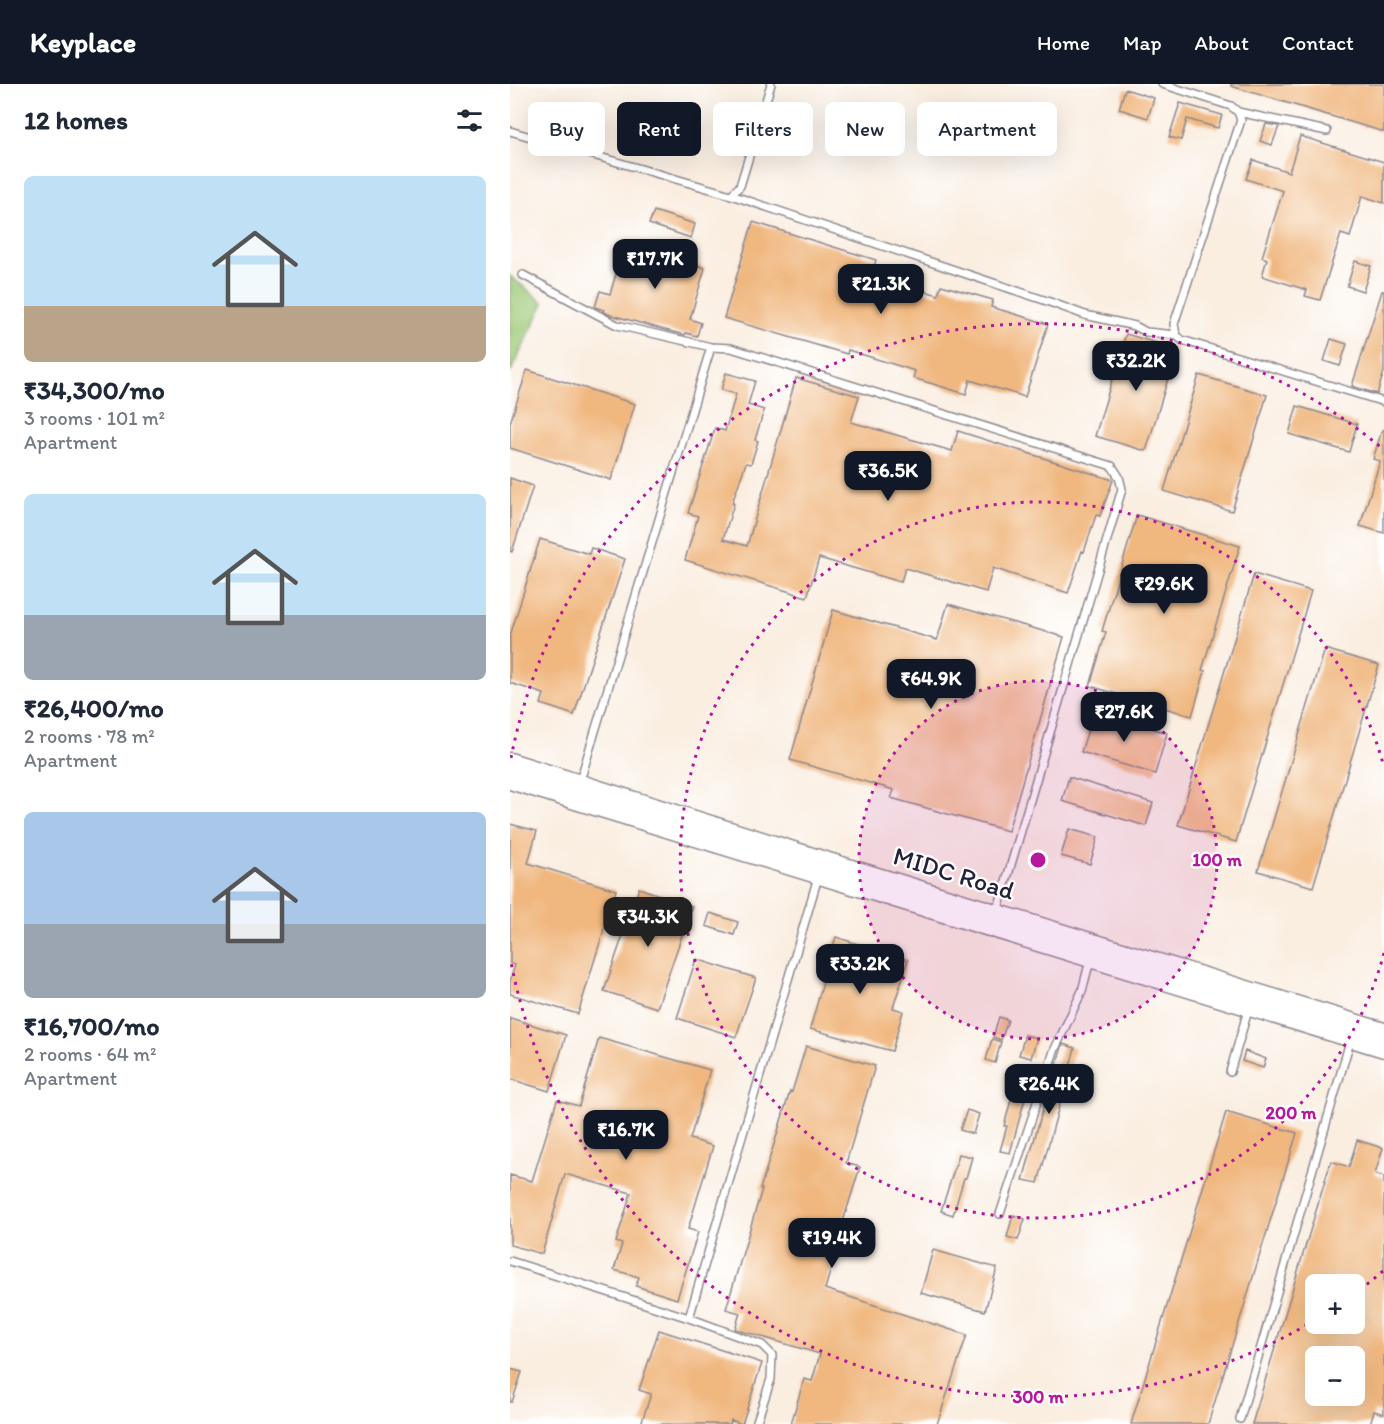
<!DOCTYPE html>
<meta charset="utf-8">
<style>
body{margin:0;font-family:Itim,sans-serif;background:#f6f6f7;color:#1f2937;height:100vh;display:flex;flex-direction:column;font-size:22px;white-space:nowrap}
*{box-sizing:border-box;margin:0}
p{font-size:20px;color:#747a83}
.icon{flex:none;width:33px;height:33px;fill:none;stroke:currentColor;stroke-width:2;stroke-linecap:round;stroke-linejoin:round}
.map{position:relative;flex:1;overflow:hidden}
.sheet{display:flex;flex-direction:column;background:#fff;width:510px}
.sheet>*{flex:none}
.hud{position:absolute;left:18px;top:18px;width:570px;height:54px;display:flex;gap:12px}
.tools{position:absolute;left:795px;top:1190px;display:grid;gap:12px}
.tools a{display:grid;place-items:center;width:60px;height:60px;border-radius:9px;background:#fff;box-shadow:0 6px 24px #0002;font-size:30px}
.price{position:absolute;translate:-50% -51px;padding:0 14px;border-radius:12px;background:#111827;color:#fff;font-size:20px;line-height:39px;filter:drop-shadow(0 2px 3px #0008)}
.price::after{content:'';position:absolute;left:50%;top:36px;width:18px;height:14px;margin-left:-9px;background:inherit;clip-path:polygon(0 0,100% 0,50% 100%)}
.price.selected{background:#222;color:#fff}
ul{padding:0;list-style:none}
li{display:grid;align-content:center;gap:12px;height:318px;padding:0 24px}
li span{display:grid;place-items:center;height:186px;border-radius:9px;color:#555}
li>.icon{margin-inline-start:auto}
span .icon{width:108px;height:108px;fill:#fffc;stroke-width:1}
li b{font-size:26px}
h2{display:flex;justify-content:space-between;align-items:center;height:72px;padding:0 24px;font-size:26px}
.chip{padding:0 21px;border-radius:9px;background:#fff;box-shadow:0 6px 24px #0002;font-size:21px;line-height:54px}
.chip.selected{background:#111827;color:#fff}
header{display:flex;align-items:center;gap:36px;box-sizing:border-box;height:84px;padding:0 30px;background:#111827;color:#fff}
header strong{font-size:28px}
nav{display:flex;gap:33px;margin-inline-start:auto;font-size:21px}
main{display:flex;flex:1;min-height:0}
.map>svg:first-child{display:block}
.green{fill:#9cc976;stroke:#5f7658;stroke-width:1.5}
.building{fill:#f0b77f;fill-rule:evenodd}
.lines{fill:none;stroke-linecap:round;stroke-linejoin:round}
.lane-casing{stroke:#8e888e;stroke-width:10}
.secondary-casing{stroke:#8e888e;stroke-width:21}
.lane{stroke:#fff;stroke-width:7}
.secondary{stroke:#fff;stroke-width:18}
.ring{fill:none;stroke:#b5179e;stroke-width:3;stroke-dasharray:3 6}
.labels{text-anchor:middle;stroke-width:4.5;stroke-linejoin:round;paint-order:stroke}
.street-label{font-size:26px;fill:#22223b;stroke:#fff}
.centre{fill:#b5179e;stroke:#fff;stroke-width:3}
.ring-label{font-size:18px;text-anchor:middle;font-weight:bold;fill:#b5179e;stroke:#fff;stroke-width:4.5;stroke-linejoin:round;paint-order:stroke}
</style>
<header>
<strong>Keyplace</strong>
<nav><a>Home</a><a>Map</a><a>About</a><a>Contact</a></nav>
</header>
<main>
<section class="sheet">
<h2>12 homes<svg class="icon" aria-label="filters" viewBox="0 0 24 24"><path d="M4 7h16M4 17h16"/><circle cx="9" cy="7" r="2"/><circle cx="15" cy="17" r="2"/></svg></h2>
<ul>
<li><span style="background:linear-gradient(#bfe0f5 70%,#b9a48a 0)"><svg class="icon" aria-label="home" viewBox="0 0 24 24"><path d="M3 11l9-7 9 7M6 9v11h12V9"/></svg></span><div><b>₹34,300/mo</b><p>3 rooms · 101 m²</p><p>Apartment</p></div></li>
<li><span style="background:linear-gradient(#bfe0f5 65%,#9aa5b1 0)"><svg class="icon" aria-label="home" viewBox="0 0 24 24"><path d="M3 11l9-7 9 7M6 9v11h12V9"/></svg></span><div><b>₹26,400/mo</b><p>2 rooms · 78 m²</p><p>Apartment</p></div></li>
<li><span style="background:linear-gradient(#a9c7e8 60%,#9aa5b1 0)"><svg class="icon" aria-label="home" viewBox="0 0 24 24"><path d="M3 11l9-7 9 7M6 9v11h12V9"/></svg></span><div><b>₹16,700/mo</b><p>2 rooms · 64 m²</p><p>Apartment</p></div></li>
</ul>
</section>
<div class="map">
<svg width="874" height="1340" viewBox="0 0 874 1340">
<rect width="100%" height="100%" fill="#fff"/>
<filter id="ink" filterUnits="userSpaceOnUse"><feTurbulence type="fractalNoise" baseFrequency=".0167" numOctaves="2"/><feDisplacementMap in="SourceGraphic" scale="12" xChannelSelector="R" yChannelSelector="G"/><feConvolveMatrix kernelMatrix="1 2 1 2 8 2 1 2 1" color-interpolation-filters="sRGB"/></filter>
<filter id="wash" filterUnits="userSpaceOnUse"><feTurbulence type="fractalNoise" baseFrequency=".008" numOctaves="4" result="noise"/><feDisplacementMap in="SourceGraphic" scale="24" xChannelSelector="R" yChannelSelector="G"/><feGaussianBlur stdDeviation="1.35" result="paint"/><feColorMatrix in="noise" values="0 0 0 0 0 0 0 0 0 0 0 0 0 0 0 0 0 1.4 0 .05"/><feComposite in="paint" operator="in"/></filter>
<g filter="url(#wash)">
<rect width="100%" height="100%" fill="#faeee1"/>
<path class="green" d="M0 192 34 219 0 289Z"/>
<g id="blocks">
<path class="building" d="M721 0H874V48L721 2Z
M615 5 644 14 638 34 609 25Z
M670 19 712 31 708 44 677 35 671 56 659 53Z
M756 40 769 42 762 61 750 57Z
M790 52 874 78V119L852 112 840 153 831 150 810 216 795 212 797 206 752 192 757 175 752 173 773 107 736 95 743 76 779 88Z
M144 127 185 140 181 154 139 140Z
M243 138 366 176 355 211 374 217 375 215 380 216 386 198 428 211 431 201 483 216 481 223 538 240 515 313 460 296 456 310 403 294 405 287 338 266 337 270 214 234Z
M134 159 179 172 177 178 195 184 180 235 191 239 187 252 176 249 175 251 155 246 98 230 93 227 94 226 85 223 90 207 100 210 115 160 132 165Z
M845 177 861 182 853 207 837 202Z
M872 207H874V288L867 310 842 302Z
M616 250 667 265 636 367 585 352Z
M821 255 837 260 830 282 814 277Z
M17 286 125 320 101 396 0 364V339Z
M216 289 245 297 238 321 254 326 245 356 248 357 241 380 236 379 222 419 224 420 213 455 237 462 286 294 349 312 341 338 442 367 448 347 603 396 590 432 586 431 574 468 572 467 558 509 483 484 476 508 395 484 391 498 309 474 297 513 175 476 188 432 178 429 205 344 215 347 226 310 211 306Z
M689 291 757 311 722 427 654 407Z
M787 322 847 340 839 368 779 350Z
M872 346H874V449L850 442 870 377 863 375Z
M0 394 23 402 2 468 0 467Z
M627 431 730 462 692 586 695 587 682 632 580 602 596 548 592 547Z
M30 455 79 470 81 464 115 475 64 631 31 620 34 610 0 599V552Z
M744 490 801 507 726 758 668 741Z
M438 520 554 553 498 747 381 714 384 706 280 676 323 526 427 556Z
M815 565 869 581 803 803 748 787Z
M584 627 657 649 645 690 571 668Z
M559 693 643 719 636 742 552 717Z
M0 740 27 747 18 779 106 806 68 930 0 910V897L5 881 0 880Z
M559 745 588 753 580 780 551 772Z
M129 804 182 822 147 924 94 907Z
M200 829 228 838 224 851 196 842Z
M326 853 398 876 383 924 393 927 382 967 300 945 315 891 314 890Z
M186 875 246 894 226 953 167 934Z
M489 933 498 936 491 956 483 953Z
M0 934 56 951 39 1007 0 995Z
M515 951 527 954 521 974 509 971Z
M89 954 200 986 180 1055 203 1062 178 1145 188 1148 167 1215 126 1202 129 1193 104 1186 112 1160 106 1158 121 1109 55 1090 32 1170 0 1161V1091L22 1097 47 1016 69 1022Z
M482 955 491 958 485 979 476 976Z
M553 960 565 964 528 1099 513 1096 539 1003Z
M296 962 365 982 336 1079 350 1083 331 1144H333L315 1205 457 1251 427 1340H281L294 1295 302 1297 310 1270 225 1245 230 1229 216 1225 252 1105H250L265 1057 280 1007 282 1008Z
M735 967 756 975 753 984 732 977Z
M506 997 519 1000 500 1069 490 1067 497 1042H494Z
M457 1026 469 1030 463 1050 450 1046Z
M716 1028 787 1049 698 1340H621Z
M847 1056 873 1064 865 1090 874 1093V1330L864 1327 860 1340H742L821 1077 839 1083ZM806 1200H844V1239H806ZM806 1272H844V1311H806Z
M449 1070 462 1073 456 1094H454L443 1131 431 1127Z
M503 1131 515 1135 508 1156 497 1153Z
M423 1166 487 1184 475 1227 411 1209Z
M149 1246 252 1279 232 1340 221 1336 220 1340H131L141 1310 129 1306Z
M0 1285 12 1288 2 1318H0Z"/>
</g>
</g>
<g filter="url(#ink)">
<use href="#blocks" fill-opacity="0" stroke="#8e888e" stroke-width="1.5"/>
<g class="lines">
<defs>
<path id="lane" d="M652 0 721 22 728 28 731 36 664 240 666 251 672 256 874 318
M728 28 817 47
M0 47 221 111 230 102 261 0
M221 111 534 216 575 231 625 242 636 248 666 251
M13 191 107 241 201 263
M70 697 201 263 221 264 602 382 609 393 612 405 487 828
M720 988 739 923
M490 1130 544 967 572 907 578 884 582 876
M0 1177 179 1234 252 1261 262 1271 261 1295 246 1340
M179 1234 308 793
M730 1335 841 954"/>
<path id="secondary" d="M0 678 312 776 874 948
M0 696 874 964"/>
</defs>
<use href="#lane" class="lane-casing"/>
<use href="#secondary" class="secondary-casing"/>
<use href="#lane" class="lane"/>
<use href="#secondary" class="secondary"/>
</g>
</g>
<circle cx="528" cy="776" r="179" fill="#b5179e" fill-opacity=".12"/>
<g class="ring">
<circle cx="528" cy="776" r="179"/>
<path d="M874 869A358 358 0 1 1 874 683"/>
<path d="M873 1187A537 537 0 0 1 847 1208M805 1236A537 537 0 0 1 1 878M1 674A537 537 0 0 1 873 365"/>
</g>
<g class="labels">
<g class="street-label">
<text transform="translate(444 789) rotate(17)" y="9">MIDC Road</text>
</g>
</g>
<circle cx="528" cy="776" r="9" class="centre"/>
<g class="ring-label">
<text x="707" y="782">100 m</text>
<text x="781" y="1035">200 m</text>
<text x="528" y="1319">300 m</text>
</g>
</svg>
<div class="tools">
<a>+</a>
<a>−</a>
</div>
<b class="price" style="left:145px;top:206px">₹17.7K</b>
<b class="price" style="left:371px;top:231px">₹21.3K</b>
<b class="price" style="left:626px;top:308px">₹32.2K</b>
<b class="price" style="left:378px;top:418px">₹36.5K</b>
<b class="price" style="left:654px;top:531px">₹29.6K</b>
<b class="price" style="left:421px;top:626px">₹64.9K</b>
<b class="price" style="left:614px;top:659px">₹27.6K</b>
<b class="price selected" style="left:138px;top:864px">₹34.3K</b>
<b class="price" style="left:350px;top:911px">₹33.2K</b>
<b class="price" style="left:539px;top:1031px">₹26.4K</b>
<b class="price" style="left:116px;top:1077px">₹16.7K</b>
<b class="price" style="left:322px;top:1185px">₹19.4K</b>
<div class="hud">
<a class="chip">Buy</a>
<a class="chip selected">Rent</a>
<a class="chip">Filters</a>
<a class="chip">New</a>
<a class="chip">Apartment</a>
</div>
</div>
</main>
